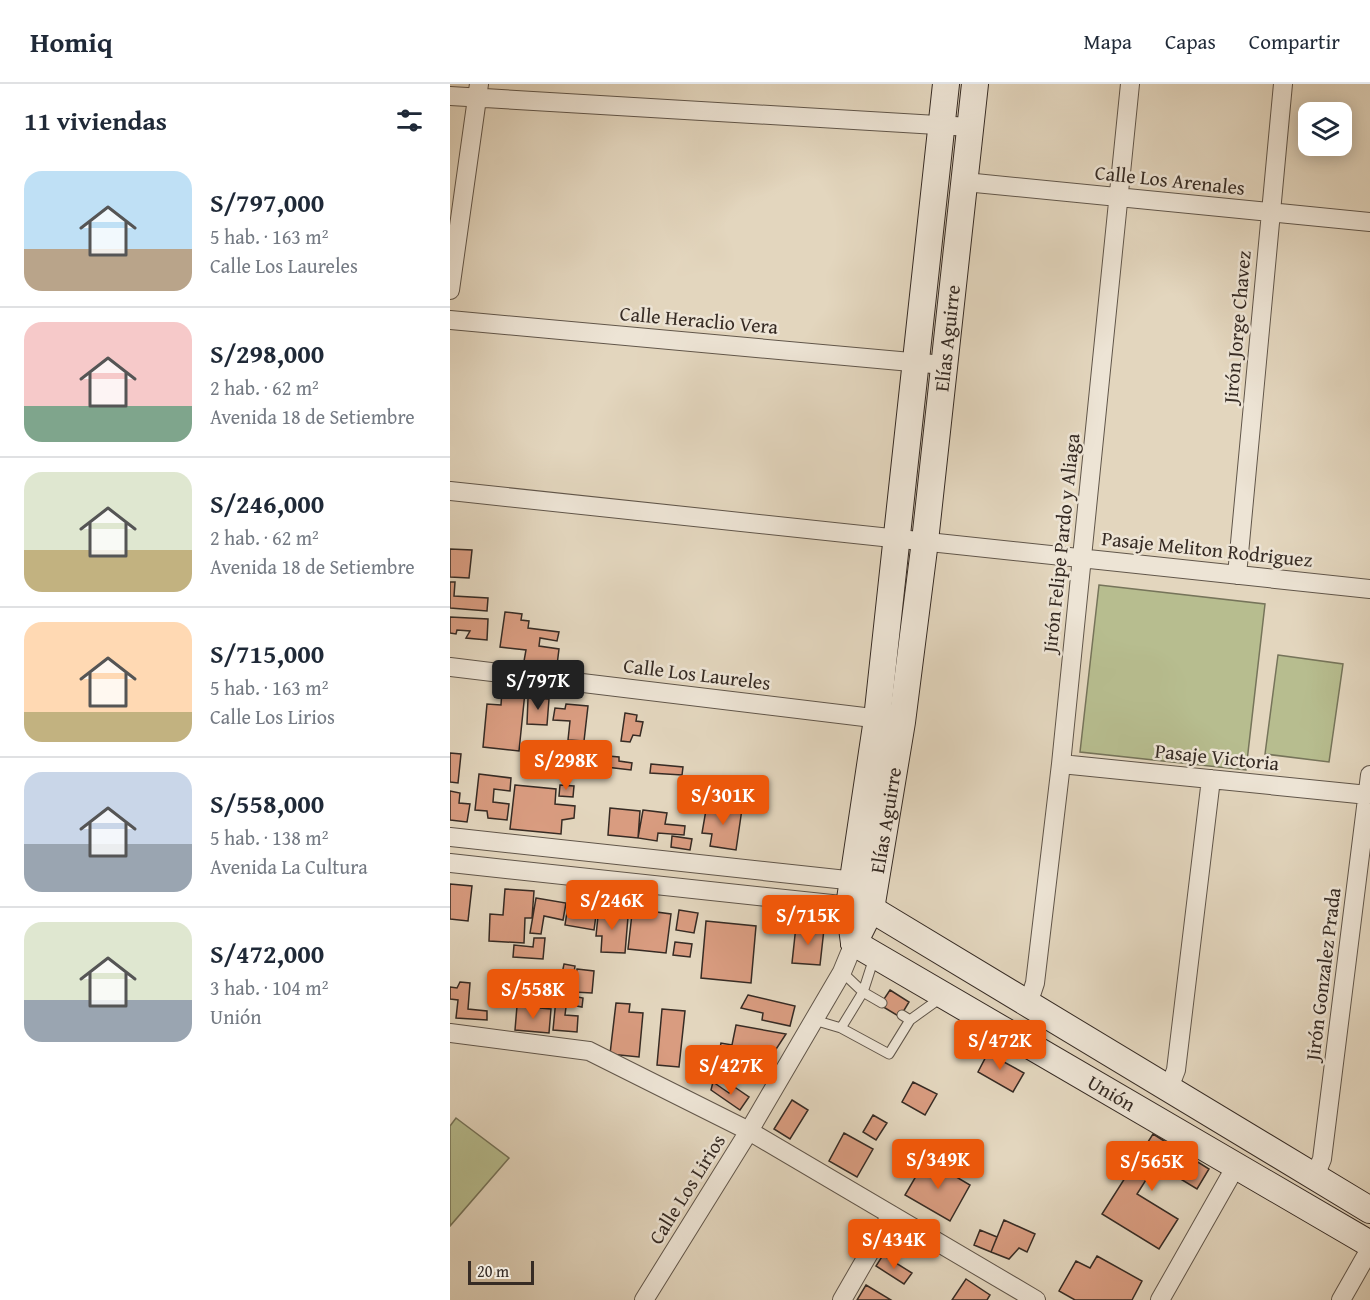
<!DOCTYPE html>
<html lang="es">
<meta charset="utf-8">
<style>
body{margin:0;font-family:"Gentium Book Plus",serif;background:#f6f6f7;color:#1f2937;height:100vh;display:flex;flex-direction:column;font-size:22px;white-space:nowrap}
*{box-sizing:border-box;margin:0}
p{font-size:20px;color:#747a83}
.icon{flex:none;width:33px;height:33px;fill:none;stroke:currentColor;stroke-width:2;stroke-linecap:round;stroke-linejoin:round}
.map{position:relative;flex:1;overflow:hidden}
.panel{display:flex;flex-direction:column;background:#fff;width:450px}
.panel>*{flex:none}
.fabs{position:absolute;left:848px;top:18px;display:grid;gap:12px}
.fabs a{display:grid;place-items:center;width:54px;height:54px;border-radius:12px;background:#fff;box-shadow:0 3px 15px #0003;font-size:30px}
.scale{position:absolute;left:18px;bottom:15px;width:66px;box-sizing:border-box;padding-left:6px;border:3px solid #362b24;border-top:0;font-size:16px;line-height:21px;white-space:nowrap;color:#362b24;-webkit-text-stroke:4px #ede4d5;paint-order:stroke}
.price{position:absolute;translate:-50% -51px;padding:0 14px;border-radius:6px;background:#ea580c;color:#fff;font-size:20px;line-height:39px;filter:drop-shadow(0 2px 3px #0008)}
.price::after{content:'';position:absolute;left:50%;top:36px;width:18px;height:14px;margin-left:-9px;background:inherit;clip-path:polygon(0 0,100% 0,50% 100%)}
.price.active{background:#222;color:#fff}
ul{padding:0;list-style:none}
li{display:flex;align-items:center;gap:18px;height:150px;padding:0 24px}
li+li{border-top:2px solid #e0e1e3}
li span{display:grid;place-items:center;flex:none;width:168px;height:120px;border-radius:18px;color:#555}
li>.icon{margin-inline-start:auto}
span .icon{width:72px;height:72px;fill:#fffc;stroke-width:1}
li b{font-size:26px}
h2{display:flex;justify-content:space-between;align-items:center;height:72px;padding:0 24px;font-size:26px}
header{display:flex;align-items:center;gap:36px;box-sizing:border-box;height:84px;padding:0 30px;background:#fff;border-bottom:2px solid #e0e1e3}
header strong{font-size:28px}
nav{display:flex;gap:33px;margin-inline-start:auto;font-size:21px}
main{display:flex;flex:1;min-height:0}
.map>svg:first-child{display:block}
.green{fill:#b7bd8f;stroke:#76745a;stroke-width:1.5}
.building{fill:#d99c80;stroke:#362b24;stroke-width:1.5}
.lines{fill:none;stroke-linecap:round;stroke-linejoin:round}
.lane-casing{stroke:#61564a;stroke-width:11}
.street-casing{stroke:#61564a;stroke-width:20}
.secondary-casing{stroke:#362b24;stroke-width:28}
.lane{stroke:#ede4d5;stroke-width:9}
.street{stroke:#ede4d5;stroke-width:18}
.secondary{stroke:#ede4d5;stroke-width:26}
.labels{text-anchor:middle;stroke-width:5;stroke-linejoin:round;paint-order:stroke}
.street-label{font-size:20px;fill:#362b24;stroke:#ede4d5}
</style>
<header>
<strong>Homiq</strong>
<nav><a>Mapa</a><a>Capas</a><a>Compartir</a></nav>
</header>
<main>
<section class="panel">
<h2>11 viviendas<svg class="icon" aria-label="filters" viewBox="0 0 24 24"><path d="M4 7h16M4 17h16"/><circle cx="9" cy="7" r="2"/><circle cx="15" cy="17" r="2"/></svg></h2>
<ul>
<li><span style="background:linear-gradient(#bfe0f5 65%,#b9a48a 0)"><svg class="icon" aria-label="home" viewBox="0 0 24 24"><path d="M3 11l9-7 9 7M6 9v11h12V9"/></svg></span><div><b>S/797,000</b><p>5 hab. · 163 m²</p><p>Calle Los Laureles</p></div></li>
<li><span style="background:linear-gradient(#f6c9c9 70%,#7fa58c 0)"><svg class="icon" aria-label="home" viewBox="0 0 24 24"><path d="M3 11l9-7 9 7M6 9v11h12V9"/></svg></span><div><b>S/298,000</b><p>2 hab. · 62 m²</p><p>Avenida 18 de Setiembre</p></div></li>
<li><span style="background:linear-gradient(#dfe7d0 65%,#c2b280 0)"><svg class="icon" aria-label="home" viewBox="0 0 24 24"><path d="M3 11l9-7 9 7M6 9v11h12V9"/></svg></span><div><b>S/246,000</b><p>2 hab. · 62 m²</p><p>Avenida 18 de Setiembre</p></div></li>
<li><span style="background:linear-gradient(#ffd9b3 75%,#c2b280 0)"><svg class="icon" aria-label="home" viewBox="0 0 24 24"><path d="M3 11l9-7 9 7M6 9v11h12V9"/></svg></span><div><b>S/715,000</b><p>5 hab. · 163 m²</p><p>Calle Los Lirios</p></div></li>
<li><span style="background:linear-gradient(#c9d6e8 60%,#9aa5b1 0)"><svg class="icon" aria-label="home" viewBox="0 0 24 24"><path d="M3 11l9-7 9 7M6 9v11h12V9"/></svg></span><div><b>S/558,000</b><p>5 hab. · 138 m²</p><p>Avenida La Cultura</p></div></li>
<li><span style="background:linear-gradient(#dfe7d0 65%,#9aa5b1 0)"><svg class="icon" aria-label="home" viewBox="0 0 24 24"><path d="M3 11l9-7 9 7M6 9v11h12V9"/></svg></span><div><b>S/472,000</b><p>3 hab. · 104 m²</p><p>Unión</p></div></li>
</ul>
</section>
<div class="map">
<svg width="920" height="1216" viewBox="0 0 920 1216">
<rect width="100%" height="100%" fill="#e3d6be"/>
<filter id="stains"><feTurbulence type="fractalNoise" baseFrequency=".00333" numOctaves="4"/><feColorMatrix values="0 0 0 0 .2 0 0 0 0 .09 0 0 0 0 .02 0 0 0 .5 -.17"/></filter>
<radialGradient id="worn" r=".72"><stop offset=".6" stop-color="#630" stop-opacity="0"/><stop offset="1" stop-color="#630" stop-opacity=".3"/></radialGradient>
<path class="green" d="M649 501 815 520 796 686 630 668Z
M828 571 893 580 879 678 815 670Z
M6 1034 59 1074 0 1142V1042Z"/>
<path class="building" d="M0 465 22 466 19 494 0 493Z
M0 498H5L4 512 38 514 37 527 0 524Z
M55 528 72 530 71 536 79 537 78 544 109 548 107 557 90 554 89 562 109 565 107 581 74 577 76 566 50 563Z
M0 533 38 535 37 556 16 554 20 547 7 546 6 550 0 549Z
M52 606 75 608 69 667 33 663 37 620 51 621Z
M78 614 99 615 97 641 77 640Z
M116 620 138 622 134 657 118 656 120 637 103 636 105 624 115 625Z
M175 629 187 631 186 637 193 638 190 652 183 651 180 658 171 657Z
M0 669 11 670 8 699 0 698Z
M158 672 169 673V677L182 679 181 686 156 683Z
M201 680 233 683 232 691 200 689Z
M29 690 61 694 60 707 44 705 43 718 59 720 57 736 38 734 37 727 25 726Z
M65 701 106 705 105 720 125 722 124 734 112 736 111 750 60 745Z
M110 701 124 702 123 713 109 712Z
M0 707 10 709 9 719 20 720 17 738 0 736Z
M257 720 292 725 286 766 260 762 262 750 252 749Z
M160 724 190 727 188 754 158 751Z
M193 726 217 729 215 740 235 742 234 751 208 749 207 757 188 754Z
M222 752 242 755 240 766 221 763Z
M0 800 22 802 18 837 0 835Z
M55 805 84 807 82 834H75L74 859 39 857 40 830 53 831Z
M86 814 116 819 113 836 94 832 91 850 80 849Z
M183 821 196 822 199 827 221 830 216 869 178 865Z
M118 822 135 823 134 829 146 831 144 846 115 841Z
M149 822 164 823 163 832 178 833 175 869 151 868 152 852H146Z
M229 826 248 829 244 849 226 846Z
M256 837 306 842 301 899 251 894Z
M346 842 374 845 370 881 342 879Z
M84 854H95L93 875 63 873 64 861 83 863Z
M225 858 242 860 240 873 223 871Z
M114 880 125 882 121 906 109 904Z
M127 885 144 887 142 909 124 908Z
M10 898 20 899 18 925 37 927V936L6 934 8 916 0 915V903L7 904Z
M440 906 459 918 450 933 430 921Z
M298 911 345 922 340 942 312 936 313 929 291 924Z
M123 912 133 914 132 923 121 921Z
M106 915H117L115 931 128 932 127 948 103 946Z
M166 919 180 920 179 928 193 929 189 973 160 970Z
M67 922 101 925 99 949 65 946Z
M212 925 235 927 229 983 207 981Z
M286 941 336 950 319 976 269 968 271 959 282 961Z
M540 965 557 970 552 977 574 989 563 1008 528 988Z
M263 998 279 1009 283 1002 299 1013 290 1026 261 1006Z
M463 998 487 1010 475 1031 452 1018Z
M342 1016 358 1026 340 1055 324 1045Z
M423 1031 437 1039 426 1056 413 1048Z
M394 1049 423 1065 407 1093 379 1077Z
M703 1050 759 1085 747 1105 706 1080 687 1110 728 1135 709 1165 652 1130Z
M476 1075 520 1101 500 1137 455 1111Z
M554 1136 585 1150 577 1168 569 1164 559 1175 541 1168Z
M530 1146 547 1153 541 1168 524 1161Z
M433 1171 462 1189 454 1200 426 1182Z
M647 1172 692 1197 682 1216H625L609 1207 626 1177 640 1184Z
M516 1195 540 1211 537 1216H502Z
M416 1201 441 1216H407Z"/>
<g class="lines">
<defs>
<path id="lane" d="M424 874 413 908 432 919
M452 931 460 936 492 913
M364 936 391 944 413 908 392 888
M391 944 439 970 460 936"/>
<path id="street" d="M0 12 520 43
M515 98 920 138
M0 206 29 0
M0 236 494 281
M0 407 920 505
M787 491 833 0
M0 583 439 636
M611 680 918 711
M0 753 415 798
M0 779 410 823
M578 920 585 899 611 680 680 0
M0 949 139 967 299 1047 586 1216
M719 1004 726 986 761 695
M865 1092 872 1075 920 691
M194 1216 299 1047 392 888 404 859
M392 1216 441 1131
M710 1216 786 1082
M891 1216 920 1165"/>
<g id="secondary">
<path d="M421 825 920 1126"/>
<path id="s1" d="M404 859 421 825 452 638 475 457 525 0"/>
<path d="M404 859 399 822 427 635 496 0"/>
<path id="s2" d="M404 859 920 1160"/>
</g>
</defs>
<use href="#lane" class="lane-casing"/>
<use href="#street" class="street-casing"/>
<use href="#secondary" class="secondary-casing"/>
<use href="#lane" class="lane"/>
<use href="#street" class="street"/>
<use href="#secondary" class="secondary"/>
</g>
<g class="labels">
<g class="street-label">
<text transform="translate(720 96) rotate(6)" y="7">Calle Los Arenales</text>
<text transform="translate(249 236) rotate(5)" y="7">Calle Heraclio Vera</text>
<text transform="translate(787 243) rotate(-85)" y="7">Jirón Jorge Chavez</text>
<text dy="7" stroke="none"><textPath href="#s1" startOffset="614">Elías Aguirre</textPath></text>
<text transform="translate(611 459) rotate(-84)" y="7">Jirón Felipe Pardo y Aliaga</text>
<text transform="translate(757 465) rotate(6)" y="7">Pasaje Meliton Rodriguez</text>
<text transform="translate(247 590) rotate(7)" y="7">Calle Los Laureles</text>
<text transform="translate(767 673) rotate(6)" y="7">Pasaje Victoria</text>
<text dy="7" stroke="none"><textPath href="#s1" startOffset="128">Elías Aguirre</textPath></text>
<text transform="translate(873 890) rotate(-83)" y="7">Jirón Gonzalez Prada</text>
<text dy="7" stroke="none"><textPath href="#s2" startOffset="298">Unión</textPath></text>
<text transform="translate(237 1105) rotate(-58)" y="7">Calle Los Lirios</text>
</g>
</g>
<rect width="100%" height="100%" filter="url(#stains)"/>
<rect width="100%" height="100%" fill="url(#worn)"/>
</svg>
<div class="fabs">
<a><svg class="icon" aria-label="layers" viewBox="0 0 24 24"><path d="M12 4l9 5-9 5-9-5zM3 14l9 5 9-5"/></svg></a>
</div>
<div class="scale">20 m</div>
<b class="price active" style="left:88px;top:627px">S/797K</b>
<b class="price" style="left:116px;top:707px">S/298K</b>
<b class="price" style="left:273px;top:742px">S/301K</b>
<b class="price" style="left:162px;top:847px">S/246K</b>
<b class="price" style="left:358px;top:862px">S/715K</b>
<b class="price" style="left:83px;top:936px">S/558K</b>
<b class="price" style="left:550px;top:987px">S/472K</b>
<b class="price" style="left:281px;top:1012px">S/427K</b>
<b class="price" style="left:488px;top:1106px">S/349K</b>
<b class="price" style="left:702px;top:1108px">S/565K</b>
<b class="price" style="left:444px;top:1186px">S/434K</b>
</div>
</main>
